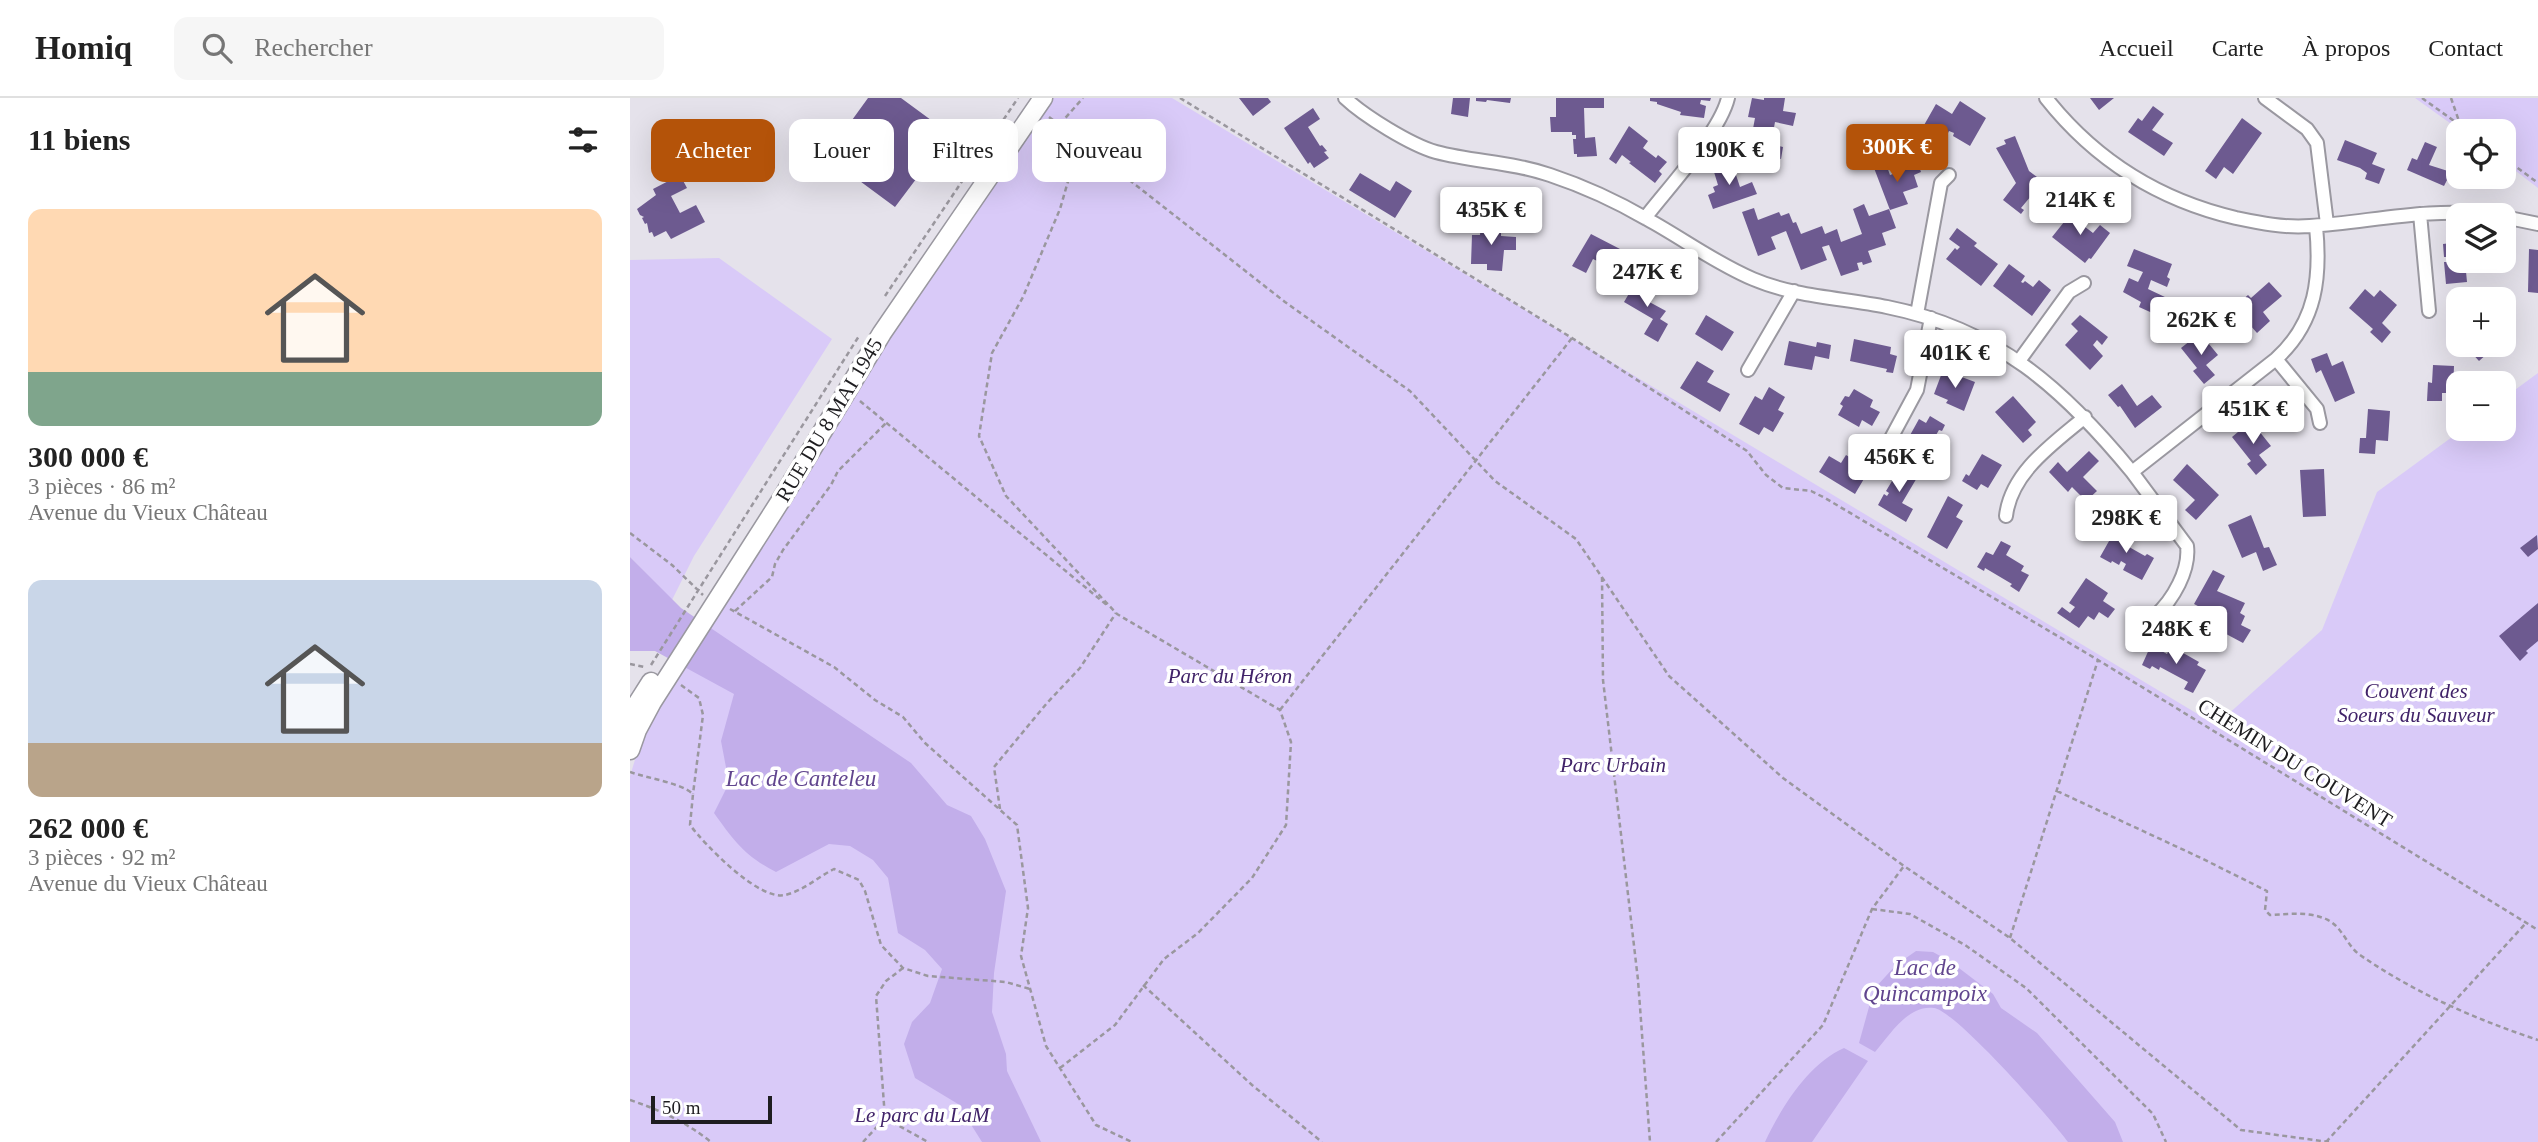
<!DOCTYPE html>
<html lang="fr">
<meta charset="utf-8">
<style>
body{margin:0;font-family:Georgia,serif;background:#f6f6f6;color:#222;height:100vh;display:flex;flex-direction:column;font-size:26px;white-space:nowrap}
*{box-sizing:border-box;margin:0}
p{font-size:23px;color:#767676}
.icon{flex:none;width:38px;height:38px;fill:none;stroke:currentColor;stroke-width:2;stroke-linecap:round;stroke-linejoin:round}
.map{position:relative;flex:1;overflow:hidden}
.drawer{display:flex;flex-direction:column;background:#fff;width:630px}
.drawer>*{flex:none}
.guide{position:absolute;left:21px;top:21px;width:665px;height:63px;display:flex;gap:14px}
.buttons{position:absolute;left:1816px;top:21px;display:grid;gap:14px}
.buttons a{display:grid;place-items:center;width:70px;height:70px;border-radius:14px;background:#fff;box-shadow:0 7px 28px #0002;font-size:35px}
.scale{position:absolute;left:21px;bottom:18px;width:121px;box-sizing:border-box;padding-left:7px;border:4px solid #1e1d20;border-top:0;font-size:19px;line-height:24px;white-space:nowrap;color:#1e1d20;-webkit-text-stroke:5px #fff;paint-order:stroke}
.price{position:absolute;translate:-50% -60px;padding:0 16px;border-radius:7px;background:#fff;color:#222;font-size:23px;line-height:46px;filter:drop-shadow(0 2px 4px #0008)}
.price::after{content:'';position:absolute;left:50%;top:42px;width:21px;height:16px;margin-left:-10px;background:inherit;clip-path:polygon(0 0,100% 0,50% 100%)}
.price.on{background:#b45309;color:#fff}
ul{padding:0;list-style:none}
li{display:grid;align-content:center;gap:14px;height:371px;padding:0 28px}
li span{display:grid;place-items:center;height:217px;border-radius:14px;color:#555}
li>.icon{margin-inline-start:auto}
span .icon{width:126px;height:126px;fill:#fffc;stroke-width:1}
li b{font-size:30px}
h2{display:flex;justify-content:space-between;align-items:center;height:84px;padding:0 28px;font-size:30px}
.pill{padding:0 24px;border-radius:14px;background:#fff;box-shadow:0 7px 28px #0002;font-size:24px;line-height:63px}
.pill.on{background:#b45309;color:#fff}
header{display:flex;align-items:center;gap:42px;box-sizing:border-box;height:98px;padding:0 35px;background:#fff;border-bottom:2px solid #e0e0e0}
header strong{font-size:33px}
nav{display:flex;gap:38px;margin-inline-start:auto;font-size:24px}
.search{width:490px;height:63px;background:#f6f6f6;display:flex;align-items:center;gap:18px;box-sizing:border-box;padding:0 24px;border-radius:14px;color:#767676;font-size:26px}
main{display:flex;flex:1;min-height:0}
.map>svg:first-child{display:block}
.green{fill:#d9caf8}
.water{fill:#c2aeea}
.building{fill:#6d5a90}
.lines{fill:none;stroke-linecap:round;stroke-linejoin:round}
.street-casing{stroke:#9a98a0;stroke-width:16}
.secondary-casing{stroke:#9a98a0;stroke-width:21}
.path{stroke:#9a979e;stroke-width:2.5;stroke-dasharray:5 3.5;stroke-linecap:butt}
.street{stroke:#fff;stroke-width:12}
.secondary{stroke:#fff;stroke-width:18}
.labels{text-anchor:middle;stroke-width:7;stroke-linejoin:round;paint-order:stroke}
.street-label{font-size:21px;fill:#1e1d20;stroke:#fff}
.park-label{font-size:21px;font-style:italic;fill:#412369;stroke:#fff}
.water-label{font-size:23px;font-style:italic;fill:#61458e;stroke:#fff}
</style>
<header>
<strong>Homiq</strong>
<div class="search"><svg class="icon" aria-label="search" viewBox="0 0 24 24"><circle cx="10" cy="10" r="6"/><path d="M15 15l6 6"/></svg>Rechercher</div>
<nav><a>Accueil</a><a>Carte</a><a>À propos</a><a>Contact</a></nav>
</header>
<main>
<section class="drawer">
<h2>11 biens<svg class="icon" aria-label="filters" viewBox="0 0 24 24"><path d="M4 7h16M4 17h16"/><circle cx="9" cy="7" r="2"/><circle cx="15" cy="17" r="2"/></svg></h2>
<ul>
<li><span style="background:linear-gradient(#ffd9b3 75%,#7fa58c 0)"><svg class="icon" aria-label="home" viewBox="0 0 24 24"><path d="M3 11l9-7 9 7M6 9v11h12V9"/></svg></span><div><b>300 000 €</b><p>3 pièces · 86 m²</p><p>Avenue du Vieux Château</p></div></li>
<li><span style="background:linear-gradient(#c9d6e8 75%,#b9a48a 0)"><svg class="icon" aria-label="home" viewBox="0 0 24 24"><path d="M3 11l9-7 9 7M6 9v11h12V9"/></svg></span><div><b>262 000 €</b><p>3 pièces · 92 m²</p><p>Avenue du Vieux Château</p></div></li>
</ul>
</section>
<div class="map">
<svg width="1908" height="1044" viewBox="0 0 1908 1044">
<rect width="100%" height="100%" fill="#e5e2eb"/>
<path class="green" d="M421 0H542L1586 627 1692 532 1747 394 1833 331H1874V300L1908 275V1044H0V678L13 636 81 523 260 240Z
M1785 0H1908V90L1874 64V33H1831Z
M89 160 202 241 64 458 42 502 0 459V162Z"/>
<path class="water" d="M0 459 51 510 281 665 317 707 341 718 355 741 376 793 364 875 362 914 376 956 377 973 411 1044H352L328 1006 285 980 274 946 282 924 300 905 312 871 295 852 268 835 258 780 243 762 220 748 199 746 146 774C115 758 104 743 84 715L99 685 91 643 104 596 25 553H0Z
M1286 853 1303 854 1321 864 1363 896 1371 910 1407 935 1485 1024 1493 1044H1438C1421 1021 1326 913 1304 910 1278 906 1260 937 1245 954L1229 945 1244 891 1266 867Z
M1214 950 1238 963 1182 1044H1135C1151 1010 1178 966 1214 950Z"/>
<path class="building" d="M238 0H271L320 36 265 109 196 58Z
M609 0H638L641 4 623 18Z
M823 0H840L838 19 821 16Z
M846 0H881L880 5 857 2 856 4 846 3Z
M926 0H974V10H954L955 40 965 39 967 58 947 59V56H944L943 41H946V37H942V34H921L920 19H926Z
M1020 0H1081L1080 3 1071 2 1070 6 1076 8 1074 20 1050 17 1051 14 1027 6V4L1020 3Z
M1122 0 1134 2V0H1155L1153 13 1166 15 1163 28 1145 24 1141 46 1153 49 1151 61 1106 52 1110 33 1122 36 1125 20 1118 19Z
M1460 0H1484L1469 12Z
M1330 3 1356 20 1340 48 1323 38 1324 35 1319 33 1318 35 1313 32 1304 45 1289 36 1306 6 1322 16Z
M1523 8 1534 16 1522 32 1543 45 1534 58 1498 34 1508 20 1512 23Z
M683 10 690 21 678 29 690 48 692 47 697 53 694 54 699 60 684 70 680 64 678 66 654 30Z
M1612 20 1632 35 1603 76 1594 69 1586 81 1575 73Z
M999 28 1018 43 1013 50 1026 60 1028 57 1037 64 1029 73 1032 76 1025 85 999 65 1001 64 992 57 986 66 979 61Z
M1385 38 1399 73 1419 88 1409 102 1401 98 1391 110 1394 112 1391 116 1373 102 1386 85 1366 50 1376 46 1374 42Z
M1715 42 1747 55 1742 66 1755 71 1749 86 1735 81 1737 75 1730 70 1707 62Z
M1795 44 1807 49 1799 67 1821 74 1814 88 1777 72 1782 60 1787 62Z
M1096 62H1101L1110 89 1122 84 1127 96 1083 111 1078 97 1085 94 1083 89 1088 87 1084 74 1089 72 1086 65Z
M1287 63 1291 74 1284 77 1288 89 1273 94 1278 106 1260 112 1244 70 1256 66 1260 77 1280 70 1279 66Z
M730 75 760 93 766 83 782 93 765 120 719 92Z
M50 77 57 90 41 98 50 115 66 107 75 124 41 141 36 133 24 139 22 134 19 135 17 125 15 126 12 120 14 119 10 117 7 111 26 97 23 91Z
M1234 106 1239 118 1259 111 1266 130 1252 135 1256 147 1238 153 1242 164 1233 167 1232 164 1227 165 1229 172 1211 178 1199 147 1192 149 1197 162 1171 172 1156 133 1141 139 1146 151 1128 158 1112 114 1124 110 1128 122 1149 114 1151 118 1159 115 1163 125 1166 124 1171 136 1192 128 1195 136 1207 131 1211 144 1232 136 1223 111Z
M1446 109 1456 117 1450 125 1463 135 1470 127 1480 135 1461 161 1459 160 1455 165 1422 139Z
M851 127H871V138L886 139V152H874L872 173 857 172V166H841L842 137H850Z
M1327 130 1347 145 1344 148 1368 166 1351 188 1316 161 1325 150 1327 152 1330 149 1319 141Z
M961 136 990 151 980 169 963 161 956 175 942 168Z
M1829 144V163H1835L1837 184 1816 186 1814 164H1818L1817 159H1814L1813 146Z
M1504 151 1542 166 1537 179 1540 181 1537 189 1521 182 1518 191 1537 200 1529 218 1509 209 1511 204 1493 194 1499 180 1508 184 1513 174 1497 168Z
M1899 151 1908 152V195L1898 194Z
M1379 166 1395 178 1391 184 1393 185 1395 183 1403 189 1409 182 1421 192 1402 218 1363 188Z
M1010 177 1021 183 1012 200 1036 213 1030 221 1038 226 1028 244 1014 236 1023 221 994 204Z
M1639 184 1652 198 1633 214 1640 223 1627 235 1604 209 1618 197 1621 200Z
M1735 191 1744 199 1750 192 1767 207 1752 225 1761 234 1752 245 1740 234 1743 231 1719 210Z
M1076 217 1104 234 1092 253 1065 236Z
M1450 217 1478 239 1472 247 1467 242 1463 247 1473 258 1460 272 1435 247 1448 233 1441 226Z
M1570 235 1588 257 1576 267 1585 277 1574 286 1563 273 1567 270 1551 250Z
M1224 241 1261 249 1260 256 1267 258 1263 275 1256 274 1257 271 1220 263Z
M1159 243 1186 249 1187 244 1201 247 1199 261 1185 258 1182 272 1154 267Z
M1844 247H1867L1849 263 1839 252Z
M1697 255 1702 268 1713 263 1725 295 1705 304 1691 272 1686 275 1681 261Z
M1067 263 1084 273 1077 284 1100 296 1090 314 1050 290Z
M1803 267 1824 268 1823 295H1812V303H1797L1798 284 1802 285Z
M1313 272 1345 284 1334 313 1316 305 1318 302 1304 296Z
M1492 286 1507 308 1522 297 1532 309 1505 330 1490 308 1488 309 1478 297Z
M1139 289 1155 299 1148 312 1154 315 1143 334 1134 329 1129 337 1109 326 1125 298 1132 302Z
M1224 291 1243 302 1240 309 1250 314 1242 328 1232 322 1229 329 1208 317 1213 308 1210 306 1215 298 1219 299Z
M1383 298 1406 324 1398 332 1402 337 1393 345 1365 314Z
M1738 311 1760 313 1758 343 1746 342 1745 356 1729 355 1730 340H1736Z
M1300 318 1315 327 1312 333 1309 332 1293 359 1274 348 1289 321 1296 325Z
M1621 323 1641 348 1629 357 1637 367 1626 377 1617 366 1621 363 1602 339Z
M1459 353 1469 363 1453 379 1467 393 1456 403 1442 389 1438 394 1419 374 1428 364 1437 374Z
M1352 356 1372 367 1358 390 1351 386 1347 392 1332 383 1336 376 1339 378Z
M1216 357 1226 363 1221 371 1235 379 1225 396 1189 374 1199 358 1211 365Z
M1557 366 1589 397 1566 422 1555 412 1565 402 1543 382Z
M1271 368 1288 378 1272 405 1283 411 1276 424 1248 407 1254 396 1257 398 1259 395 1256 393Z
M1694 371 1696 418 1673 419 1670 372Z
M1318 398 1333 407 1326 419 1333 423 1317 451 1297 439Z
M1621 417 1634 450 1639 449 1647 467 1633 473 1626 454 1612 460 1598 427Z
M1487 429 1498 435 1492 445 1515 458 1517 456 1524 460 1512 482 1493 472 1496 466 1491 463 1489 467 1482 463 1481 465 1470 459Z
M1907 437 1908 451 1898 459 1890 450Z
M1371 443 1381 448 1376 457 1394 468 1391 473 1399 477 1389 494 1380 488 1382 486 1355 470 1354 473 1347 469 1356 454 1363 457Z
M1583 472 1595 478 1587 493 1615 505 1610 515 1615 518 1611 527 1621 532 1613 545 1583 529 1589 519 1564 506Z
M1456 480 1478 495 1473 503 1485 511 1478 520 1469 514 1464 522 1458 518 1449 530 1427 515 1432 509 1440 515 1445 509 1439 505Z
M1908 505V543L1896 553 1898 555 1890 563 1869 538Z
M1521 547 1537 556 1541 548 1569 564 1567 567 1576 572 1563 595 1554 591 1558 584 1530 569 1529 572 1522 568 1520 571 1512 567Z"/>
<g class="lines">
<defs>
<path id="street" d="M715 0C734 18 781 47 806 54 844 64 883 64 920 77 953 88 986 103 1017 121 1052 140 1085 165 1123 181 1165 199 1213 200 1257 209 1367 231 1433 290 1502 374L1646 261C1687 224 1691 178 1686 128
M1416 0C1465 62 1529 102 1606 120 1630 125 1654 130 1680 128 1740 124 1800 109 1860 117
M1635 0 1677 31 1687 45 1697 126
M1790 116 1799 213
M1874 119 1908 126
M1015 120C1038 90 1090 34 1098 0
M1287 216 1311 85 1319 77
M1646 261 1687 311 1690 325
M1389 263 1439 194 1454 185
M1118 272 1164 193
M1253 348 1259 344 1287 292 1301 220
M1502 374 1557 448C1560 472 1543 502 1525 518
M1376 418C1381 374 1424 345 1455 319"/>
<path id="secondary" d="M0 617 21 584
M0 652 7 632 22 604 151 402 252 235 413 0"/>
</defs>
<use href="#street" class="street-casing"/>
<use href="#secondary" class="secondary-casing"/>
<path class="path" d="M550 0 942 240 1117 353 1136 377 1153 390 1181 393 1195 400 1468 562 1908 832
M1792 0 1838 33
M1821 0 1830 26
M419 19 655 204 780 293 865 383 946 441 1039 578 1153 680 1274 768 1380 840 1611 1032 1699 1044
M430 26 453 0
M1874 60 1908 85
M255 198 388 0
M230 303 478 508
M0 435 42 467 73 497
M972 479 973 582 1008 882 1020 1044
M100 511 204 569 245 602 273 619 295 645 387 727 398 810 391 858 416 948 466 1027 502 1044
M105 513 142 479 145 466 153 452 201 387 208 373 256 325
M0 566 14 569
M21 567 229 238
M51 587 69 600 73 617 63 696
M650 612 942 240
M0 674C17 680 51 685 63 696L60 727C75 747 129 803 155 797 173 793 188 779 204 771L229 782 235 793 251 847 273 870 298 878 376 884 400 891
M1427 693 1571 760 1637 793 1635 812 1640 817C1660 816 1679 813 1698 822 1713 830 1717 848 1730 857 1785 895 1845 921 1908 942
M370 711 364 669 417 605 450 570 486 515
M1242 811 1280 816 1335 847 1396 890 1523 1016 1536 1044
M1380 840 1468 562
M273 870 256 883 246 898 255 1020 298 1044
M513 887 622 987 692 1044
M430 970 485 927 534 861 568 835 622 780 656 727 661 644 650 612 487 516 376 398 349 338 362 255 393 199 430 111 441 73 444 38
M0 1002C30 1012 56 1024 81 1044
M233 1044 255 1020
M1086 1044 1193 927 1242 811 1274 768
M1696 1044 1896 825"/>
<use href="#street" class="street"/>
<use href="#secondary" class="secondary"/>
</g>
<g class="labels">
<g class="street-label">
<text transform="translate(199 322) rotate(-59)" y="7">RUE DU 8 MAI 1945</text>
<text transform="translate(1665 665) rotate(32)" y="7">CHEMIN DU COUVENT</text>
</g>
<g class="park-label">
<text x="600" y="585">Parc du Héron</text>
<text x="1786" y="600">Couvent des<tspan x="1786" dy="24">Soeurs du Sauveur</tspan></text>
<text x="983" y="674">Parc Urbain</text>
<text x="292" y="1024">Le parc du LaM</text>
</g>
<g class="water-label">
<text x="171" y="688">Lac de Canteleu</text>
<text x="1295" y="877">Lac de<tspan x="1295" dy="26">Quincampoix</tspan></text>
</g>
</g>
</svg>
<div class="buttons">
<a><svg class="icon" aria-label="locate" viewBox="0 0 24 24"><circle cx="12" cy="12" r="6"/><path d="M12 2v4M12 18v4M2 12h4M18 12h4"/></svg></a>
<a><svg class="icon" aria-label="layers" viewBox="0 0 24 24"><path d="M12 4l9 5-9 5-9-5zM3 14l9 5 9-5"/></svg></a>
<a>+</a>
<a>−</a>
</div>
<div class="scale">50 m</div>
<b class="price on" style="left:1267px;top:86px">300K €</b>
<b class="price" style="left:1099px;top:89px">190K €</b>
<b class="price" style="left:1450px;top:139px">214K €</b>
<b class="price" style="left:861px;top:149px">435K €</b>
<b class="price" style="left:1017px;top:211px">247K €</b>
<b class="price" style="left:1571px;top:259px">262K €</b>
<b class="price" style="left:1325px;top:292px">401K €</b>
<b class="price" style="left:1623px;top:348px">451K €</b>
<b class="price" style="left:1269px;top:396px">456K €</b>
<b class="price" style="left:1496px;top:457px">298K €</b>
<b class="price" style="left:1546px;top:568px">248K €</b>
<div class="guide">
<a class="pill on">Acheter</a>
<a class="pill">Louer</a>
<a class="pill">Filtres</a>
<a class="pill">Nouveau</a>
</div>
</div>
</main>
